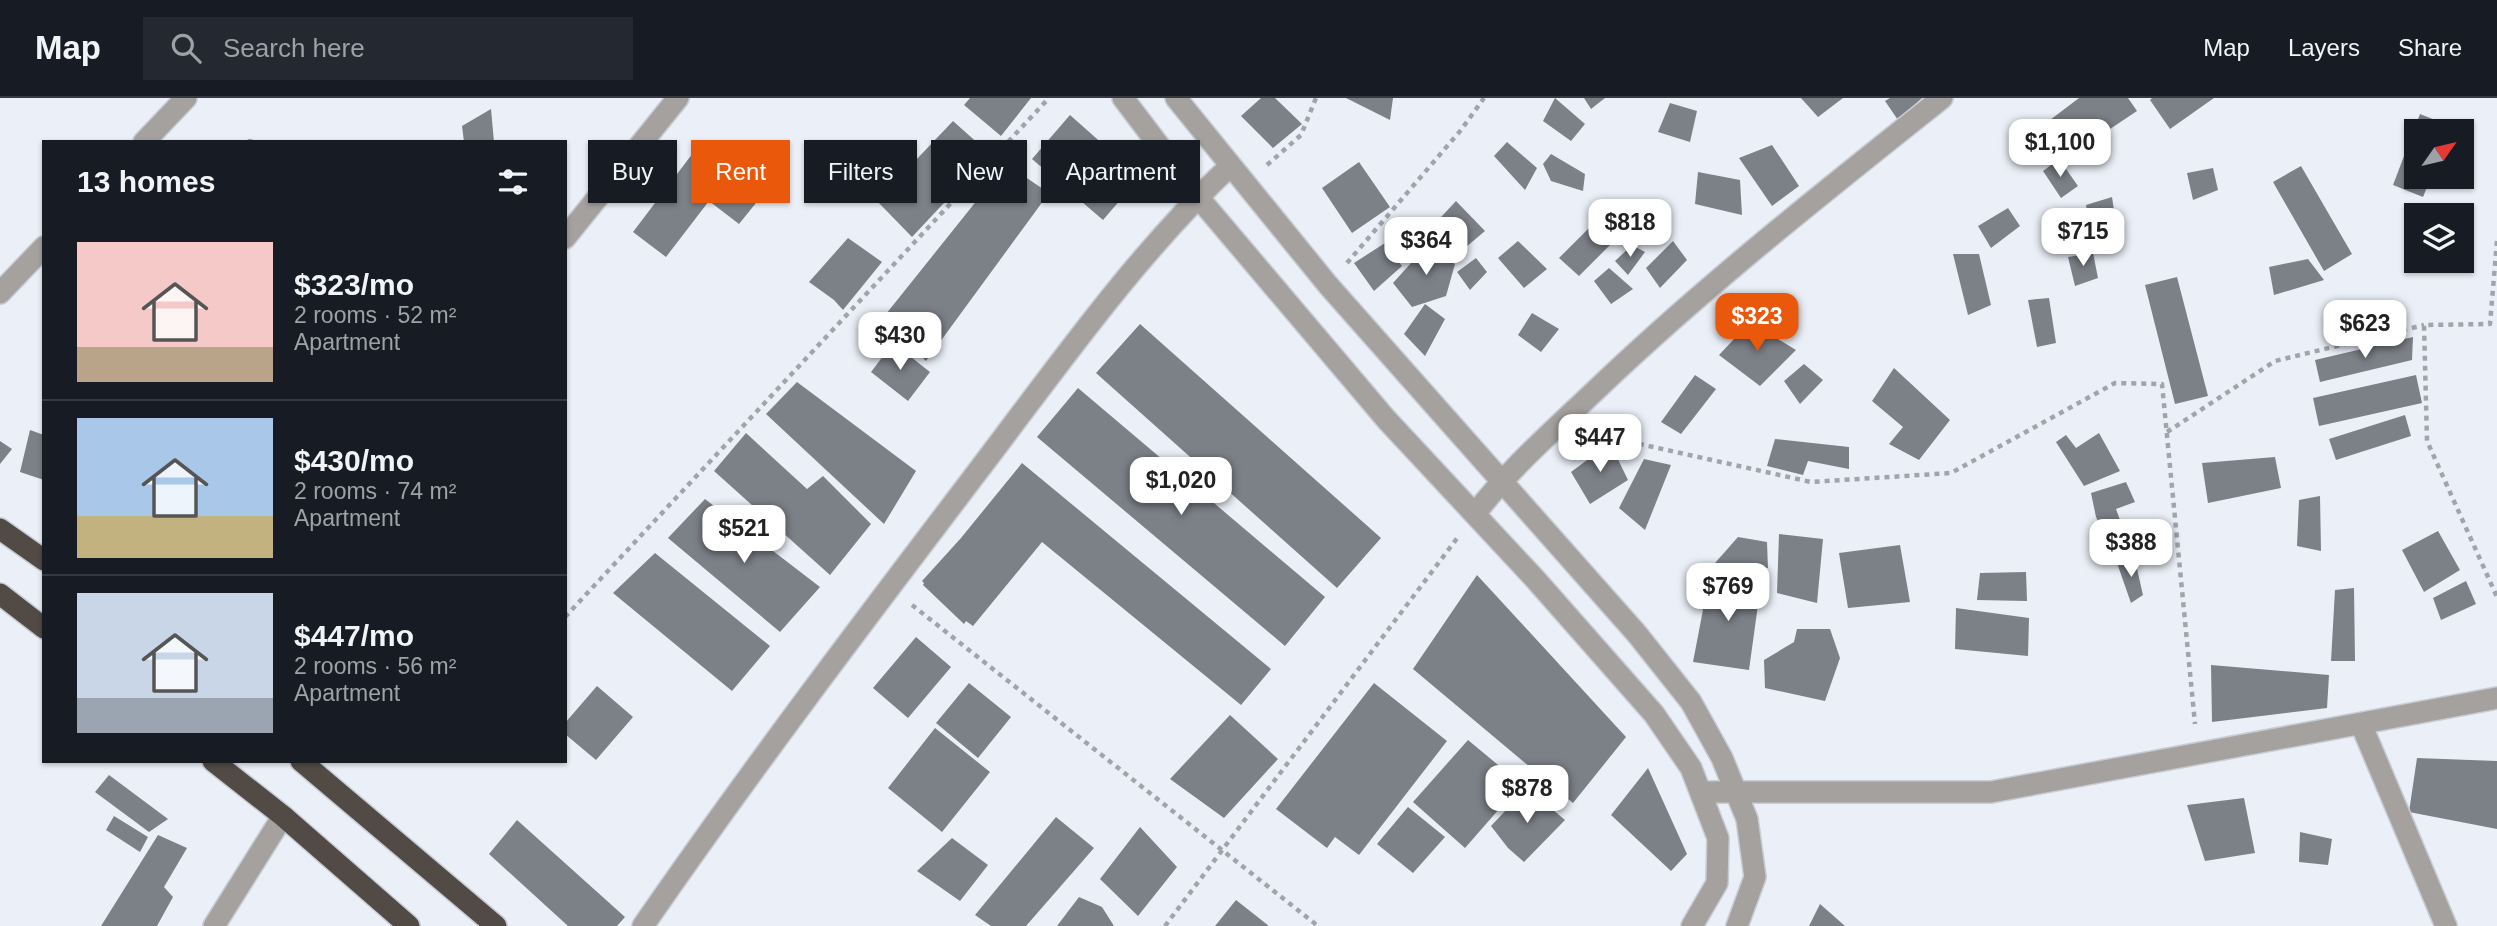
<!DOCTYPE html>
<meta charset="utf-8">
<style>
body{margin:0;font-family:Arial,sans-serif;background:#242831;color:#f1f3f6;height:100vh;display:flex;flex-direction:column;font-size:26px;white-space:nowrap}
*{box-sizing:border-box;margin:0}
p{font-size:23px;color:#9ea1a6}
.icon{flex:none;width:38px;height:38px;fill:none;stroke:currentColor;stroke-width:2;stroke-linecap:round;stroke-linejoin:round}
.map{position:relative;flex:1;overflow:hidden}
.panel{position:absolute;left:42px;top:42px;width:525px;height:623px;display:flex;flex-direction:column;background:#171b24;border-radius:0px;box-shadow:0 2px 5px #0004}
.panel>*{flex:none}
.hud{position:absolute;left:588px;top:42px;width:665px;height:63px;display:flex;gap:14px}
.needle{width:46px;rotate:56deg}
.fabs{position:absolute;left:2404px;top:21px;display:grid;gap:14px}
.fabs a{display:grid;place-items:center;width:70px;height:70px;border-radius:0px;background:#171b24;box-shadow:0 2px 5px #0004;font-size:35px}
.price{position:absolute;translate:-50% -60px;padding:0 16px;border-radius:14px;background:#fff;color:#222;font-size:23px;line-height:46px;filter:drop-shadow(0 2px 4px #0008)}
.price::after{content:'';position:absolute;left:50%;top:42px;width:21px;height:16px;margin-left:-10px;background:inherit;clip-path:polygon(0 0,100% 0,50% 100%)}
.price.on{background:#ea580c;color:#fff}
ul{padding:0;list-style:none}
li{display:flex;align-items:center;gap:21px;height:175px;padding:0 35px}
li+li{border-top:2px solid #363941}
li span{display:grid;place-items:center;flex:none;width:196px;height:140px;border-radius:0px;color:#555}
li>.icon{margin-inline-start:auto}
span .icon{width:84px;height:84px;fill:#fffc;stroke-width:1}
li b{font-size:30px}
h2{display:flex;justify-content:space-between;align-items:center;height:84px;padding:0 35px;font-size:30px}
.pill{padding:0 24px;border-radius:0px;background:#171b24;box-shadow:0 2px 5px #0004;font-size:24px;line-height:63px}
.pill.on{background:#ea580c;color:#fff}
header{display:flex;align-items:center;gap:42px;box-sizing:border-box;height:98px;padding:0 35px;background:#171b24;border-bottom:2px solid #363941}
header strong{font-size:33px}
nav{display:flex;gap:38px;margin-inline-start:auto;font-size:24px}
.search{width:490px;height:63px;background:#242831;display:flex;align-items:center;gap:18px;box-sizing:border-box;padding:0 24px;border-radius:0px;color:#9ea1a6;font-size:26px}
.map>svg:first-child{display:block}
.building{fill:#7c8087}
.lines{fill:none;stroke-linecap:round;stroke-linejoin:round}
.minor-casing{stroke:#c8ccd4;stroke-width:24}
.highway-casing{stroke:#c8ccd4;stroke-width:24}
.path{stroke:#a1a5ab;stroke-width:4.5;stroke-dasharray:5 5;stroke-linecap:butt}
.minor{stroke:#a5a19e;stroke-width:21}
.highway{stroke:#514a45;stroke-width:21}
</style>
<header>
<strong>Map</strong>
<div class="search"><svg class="icon" aria-label="search" viewBox="0 0 24 24"><circle cx="10" cy="10" r="6"/><path d="M15 15l6 6"/></svg>Search here</div>
<nav><a>Map</a><a>Layers</a><a>Share</a></nav>
</header>
<div class="map">
<svg width="2497" height="828" viewBox="0 0 2497 828">
<rect width="100%" height="100%" fill="#ebf0f8"/>
<path class="building" d="M970 0H1031L1001 38 964 7Z
M1261 0H1275L1302 26 1273 50 1241 18Z
M1346 0H1393L1390 22Z
M1555 0 1585 26 1571 43 1543 23Z
M1584 0H1605L1591 11Z
M1801 0H1843L1818 19Z
M1890 0H1922L1898 22 1885 3Z
M2079 0H2128L2137 13 2068 59 2046 25Z
M2152 0H2214L2170 31 2150 2Z
M1670 5 1697 13 1690 44 1658 34Z
M491 11 494 44H464L462 28Z
M2420 16 2450 28 2448 33H2417V79H2431L2423 99 2393 87Z
M1070 17 1140 79 1103 122 1032 61Z
M953 23 990 56 912 139 877 103Z
M1507 44 1537 70 1525 92 1494 58Z
M1772 47 1799 88 1772 108 1739 60Z
M696 51 760 100 739 126 709 103 666 159 633 134Z
M1551 56 1585 76 1583 93 1551 83 1543 66Z
M2059 61 2078 88 2061 100 2043 73Z
M1359 64 1390 109 1352 135 1322 90Z
M1006 66 1049 95 926 263 882 221Z
M2301 68 2352 156 2324 173 2273 84Z
M2213 70 2218 92 2193 102 2187 75Z
M1698 74 1740 82 1742 117 1695 106Z
M2112 99 2117 132 2091 135 2086 107Z
M1456 103 1485 133 1453 160 1429 132Z
M2008 110 2020 128 1991 150 1978 128Z
M1598 121 1617 140 1579 178 1559 160Z
M848 140 882 164 843 212 834 202 809 184Z
M1518 143 1547 171 1524 190 1498 160Z
M1673 143 1687 162 1660 190 1646 170Z
M1430 144 1455 166 1446 198 1412 209 1393 185Z
M1385 145 1402 168 1374 193 1354 165Z
M1632 147 1645 154 1628 177 1615 163Z
M2093 155 2098 180 2075 188 2068 159Z
M1953 156H1979L1991 207 1968 217Z
M1476 160 1487 174 1470 192 1457 174Z
M2308 161 2324 182 2274 197 2269 169Z
M1609 170 1633 191 1611 206 1594 183Z
M2177 179 2208 298 2175 306 2145 187Z
M2049 200 2056 245 2037 249 2028 202Z
M1425 206 1445 221 1425 258 1404 236Z
M1532 215 1559 231 1541 254 1518 237Z
M1750 224 1796 252 1760 288 1719 257Z
M1140 226 1381 440 1337 490 1096 275Z
M2413 239 2412 262 2320 284 2315 262Z
M893 245 930 274 908 303 871 274Z
M1804 266 1823 282 1800 306 1784 283Z
M1894 270 1950 322 1919 362 1889 346 1903 329 1872 303Z
M1695 277 1716 291 1681 336 1661 324Z
M2416 277 2422 305 2319 328 2313 300Z
M797 284 916 373 884 426 766 316Z
M1078 290 1325 499 1285 548 1037 339Z
M2405 317 2411 338 2336 362 2329 341Z
M30 332 44 337V382L20 374Z
M746 335 807 391 823 378 871 426 830 477 714 373Z
M2099 335 2120 373 2084 388 2056 344 2066 337 2076 350Z
M1775 341 1849 349V371L1808 363 1803 377 1767 368Z
M0 343 12 351 0 366Z
M1610 345 1628 382 1590 406 1571 374Z
M2275 359 2281 390 2208 405 2202 365Z
M1644 361 1671 367 1645 432 1619 410Z
M1022 365 1271 571 1241 607 1042 444 973 528 966 523 964 526 923 487 924 485 922 483 961 440Z
M2126 384 2135 404 2116 411 2129 447 2113 456 2096 419 2091 395Z
M2320 398 2321 453 2297 448 2299 402Z
M705 401 820 489 780 534 668 440Z
M2438 433 2460 472 2424 494 2402 452Z
M1779 436 1823 441 1817 505 1777 495Z
M1738 439 1767 444 1768 470 1715 465Z
M1900 447 1910 504 1848 510 1839 455Z
M655 455 770 548 732 593 613 495Z
M2135 462 2143 497 2131 505 2117 465Z
M2026 474 2027 503 1977 502 1980 475Z
M1710 475 1761 485 1749 572 1693 564Z
M1477 477 1626 639 1573 705 1413 571Z
M2466 483 2476 506 2441 522 2433 500Z
M2354 490 2355 563H2331L2335 492Z
M1956 510 2029 520 2028 558 1955 551Z
M1797 531H1830L1840 560 1825 603 1765 590 1764 562 1794 544Z
M916 539 951 569 908 620 873 590Z
M2211 567 2329 577 2327 610 2212 624Z
M969 585 1011 619 978 660 936 625Z
M1374 585 1447 643 1359 757 1335 739 1327 750 1276 711Z
M597 588 633 619 596 662 565 636V625Z
M1230 617 1278 661 1224 720 1170 681Z
M935 630 990 674 942 734 888 690Z
M1468 642 1521 686 1465 750 1413 704Z
M2417 660 2497 663V731L2409 714Z
M1648 670 1687 756 1671 773 1611 717Z
M109 677 168 721 149 734 95 694Z
M1527 690 1565 722 1524 764 1508 750 1491 728Z
M2244 700 2255 755 2205 763 2187 707Z
M1408 709 1445 739 1413 775 1377 746Z
M114 718 148 739 140 754 106 732Z
M1056 719 1094 750 1026 828H991L975 817Z
M517 722 625 819 617 828H568L489 756Z
M1140 729 1177 769 1138 818 1100 781Z
M2300 734 2332 741 2328 767 2299 764Z
M158 737 187 750 164 789 173 799 157 828H101Z
M952 740 988 767 960 803 917 773Z
M1079 799 1102 809 1114 828H1057Z
M1236 802 1269 828H1215Z
M1820 806 1845 828H1809Z"/>
<g class="lines">
<defs>
<path id="minor" d="M1123 0 1198 99 1386 321 1536 482 1654 616 1691 670 1718 740 1717 785 1692 828
M1176 0 1328 187 1637 536 1691 604 1722 660 1747 721 1755 779 1737 828
M144 44 186 0
M565 140 678 0
M0 195 44 149
M1475 416C1511 369 1554 332 1597 291 1706 187 1824 94 1942 0
M2361 626 2446 828
M1701 694H1991L2497 600
M214 828 283 718
M643 828C750 673 864 523 978 373 1058 268 1134 159 1230 68"/>
<path id="highway" d="M0 431 44 462
M0 496 44 530
M213 663 283 718 409 828
M301 663 496 828"/>
</defs>
<use href="#minor" class="minor-casing"/>
<use href="#highway" class="highway-casing"/>
<path class="path" d="M250 41V44
M1267 67 1301 37 1316 0
M2497 143 2490 226 2424 227 2427 343 2497 499
M1347 165 1461 32 1484 0
M2167 334 2275 263 2424 227
M1590 335 1811 384 1951 375 2115 285 2162 286 2195 626
M912 507 1318 828
M565 519 1049 0
M1165 828 1458 439"/>
<use href="#minor" class="minor"/>
<use href="#highway" class="highway"/>
</g>
</svg>
<div class="fabs">
<a><svg class="needle" viewBox="-14 -14 28 28"><path d="M0-13l5 13h-10z" fill="#e53935"/><path d="M0 13l5-13h-10z" fill="#9ea1a6"/></svg></a>
<a><svg class="icon" aria-label="layers" viewBox="0 0 24 24"><path d="M12 4l9 5-9 5-9-5zM3 14l9 5 9-5"/></svg></a>
</div>
<b class="price" style="left:2060px;top:81px">$1,100</b>
<b class="price" style="left:1630px;top:161px">$818</b>
<b class="price" style="left:2083px;top:170px">$715</b>
<b class="price" style="left:1426px;top:179px">$364</b>
<b class="price on" style="left:1757px;top:255px">$323</b>
<b class="price" style="left:2365px;top:262px">$623</b>
<b class="price" style="left:900px;top:274px">$430</b>
<b class="price" style="left:1600px;top:376px">$447</b>
<b class="price" style="left:1181px;top:419px">$1,020</b>
<b class="price" style="left:744px;top:467px">$521</b>
<b class="price" style="left:2131px;top:481px">$388</b>
<b class="price" style="left:1728px;top:525px">$769</b>
<b class="price" style="left:1527px;top:727px">$878</b>
<div class="hud">
<a class="pill">Buy</a>
<a class="pill on">Rent</a>
<a class="pill">Filters</a>
<a class="pill">New</a>
<a class="pill">Apartment</a>
</div>
<section class="panel">
<h2>13 homes<svg class="icon" aria-label="filters" viewBox="0 0 24 24"><path d="M4 7h16M4 17h16"/><circle cx="9" cy="7" r="2"/><circle cx="15" cy="17" r="2"/></svg></h2>
<ul>
<li><span style="background:linear-gradient(#f6c9c9 75%,#b9a48a 0)"><svg class="icon" aria-label="home" viewBox="0 0 24 24"><path d="M3 11l9-7 9 7M6 9v11h12V9"/></svg></span><div><b>$323/mo</b><p>2 rooms · 52 m²</p><p>Apartment</p></div></li>
<li><span style="background:linear-gradient(#a9c7e8 70%,#c2b280 0)"><svg class="icon" aria-label="home" viewBox="0 0 24 24"><path d="M3 11l9-7 9 7M6 9v11h12V9"/></svg></span><div><b>$430/mo</b><p>2 rooms · 74 m²</p><p>Apartment</p></div></li>
<li><span style="background:linear-gradient(#c9d6e8 75%,#9aa5b1 0)"><svg class="icon" aria-label="home" viewBox="0 0 24 24"><path d="M3 11l9-7 9 7M6 9v11h12V9"/></svg></span><div><b>$447/mo</b><p>2 rooms · 56 m²</p><p>Apartment</p></div></li>
</ul>
</section>
</div>
